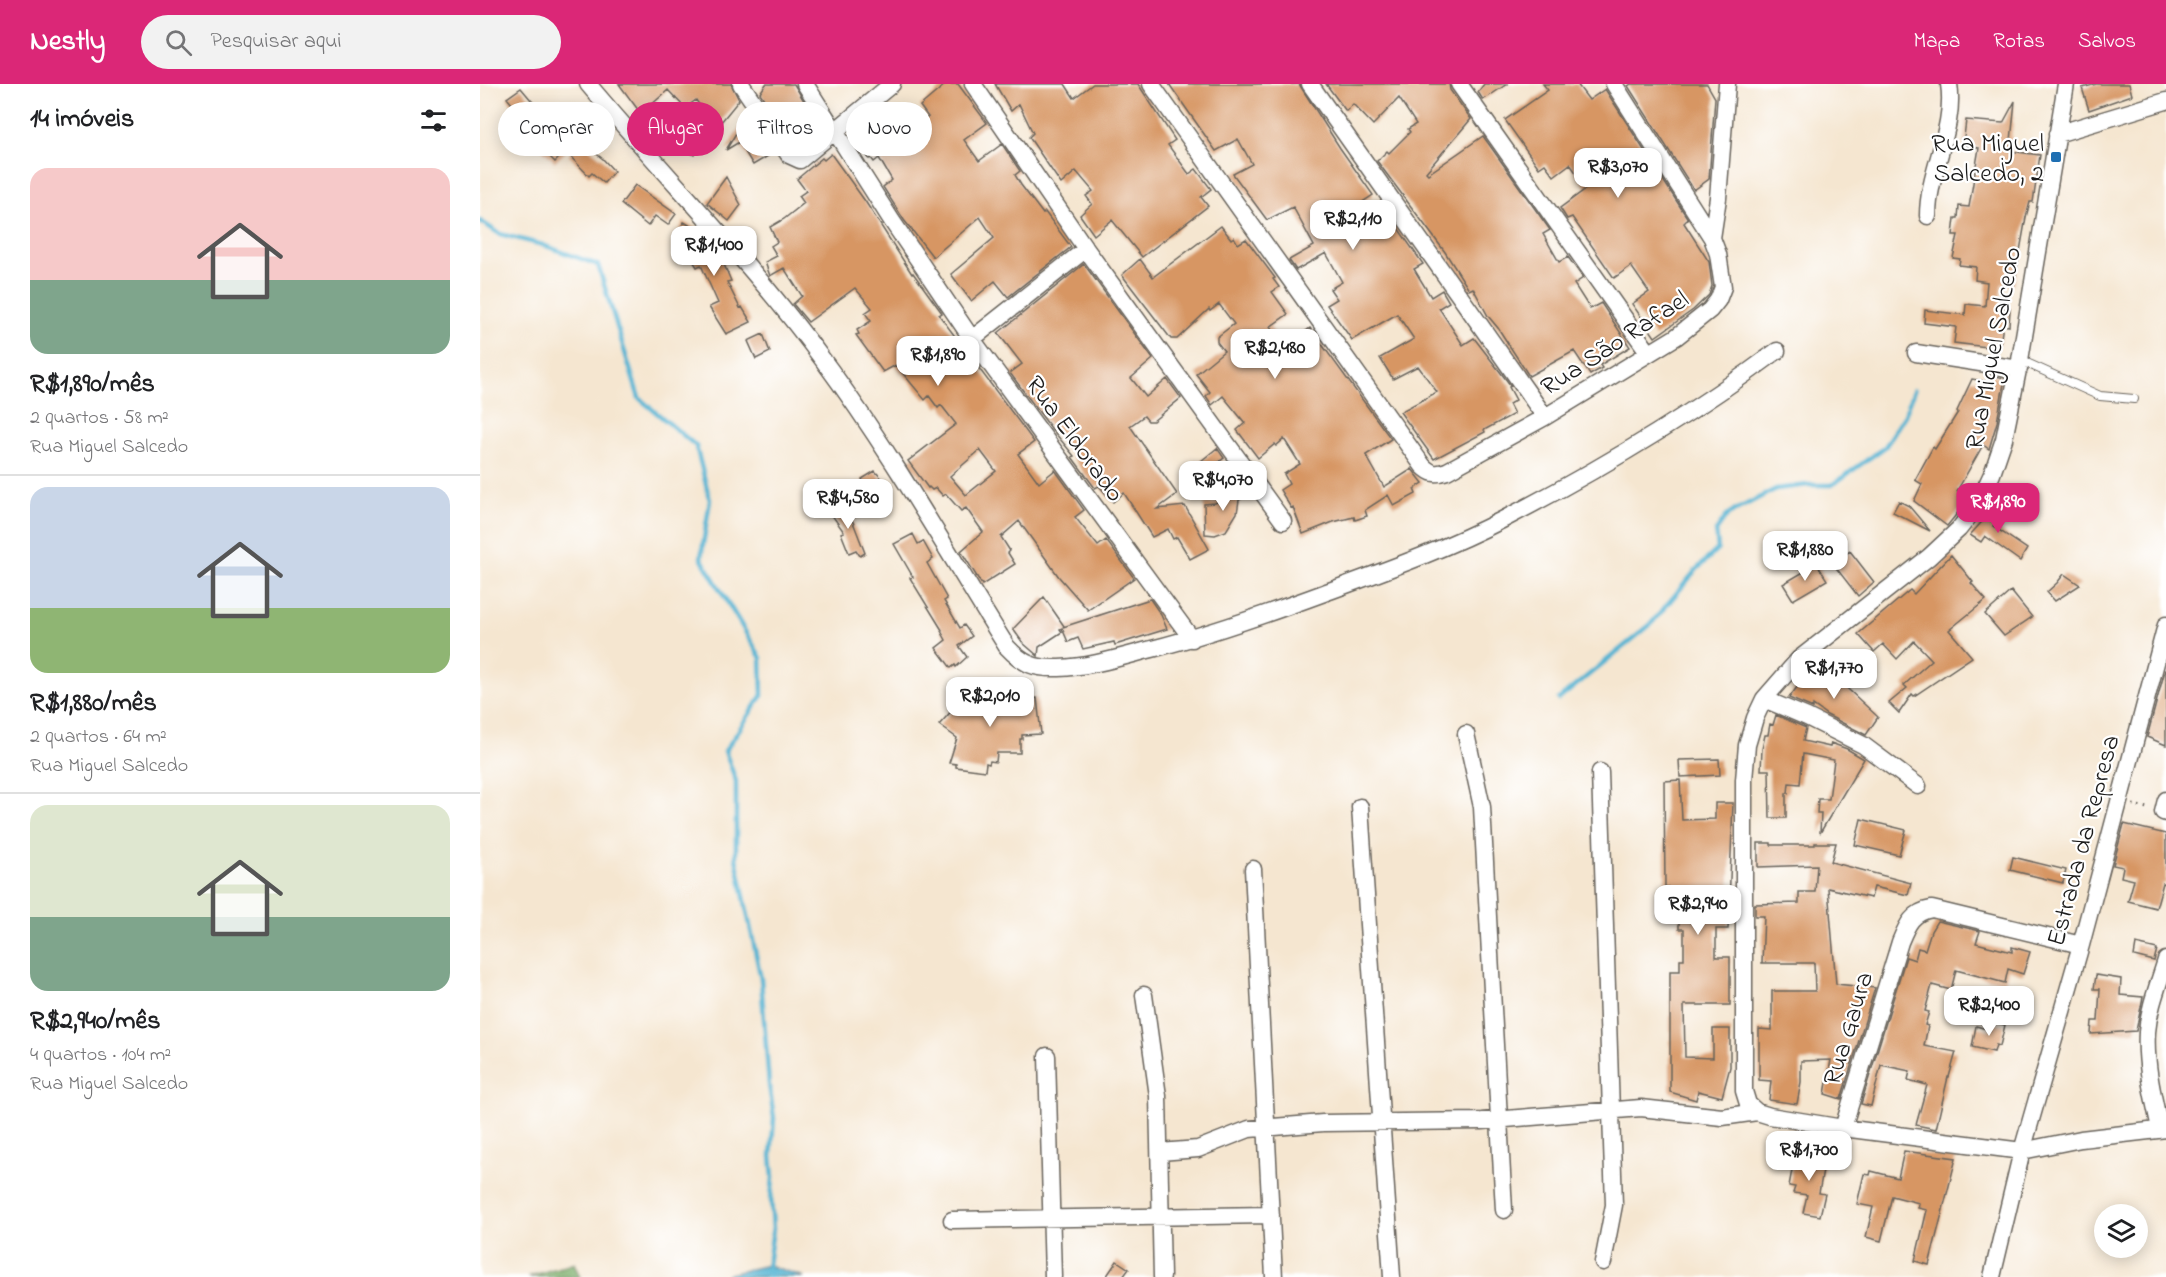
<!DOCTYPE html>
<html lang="pt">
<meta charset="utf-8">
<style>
body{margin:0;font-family:"Indie Flower",sans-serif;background:#f2f2f2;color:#202124;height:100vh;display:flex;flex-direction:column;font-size:22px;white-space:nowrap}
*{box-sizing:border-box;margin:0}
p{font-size:20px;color:#757577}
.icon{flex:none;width:33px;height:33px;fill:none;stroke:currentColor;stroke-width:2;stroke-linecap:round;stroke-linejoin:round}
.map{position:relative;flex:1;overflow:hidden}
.sheet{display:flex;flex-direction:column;background:#fff;width:480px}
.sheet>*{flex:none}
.top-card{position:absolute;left:18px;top:18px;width:570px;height:54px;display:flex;gap:12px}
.controls{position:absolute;left:1614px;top:1120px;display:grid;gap:12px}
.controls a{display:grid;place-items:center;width:54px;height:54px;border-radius:50%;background:#fff;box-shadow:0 3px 15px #0003;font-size:30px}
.price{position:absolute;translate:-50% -51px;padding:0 14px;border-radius:12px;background:#fff;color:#222;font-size:20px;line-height:39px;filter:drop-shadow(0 2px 3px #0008)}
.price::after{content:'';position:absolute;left:50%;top:36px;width:18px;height:14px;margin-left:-9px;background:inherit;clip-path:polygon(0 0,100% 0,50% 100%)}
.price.selected{background:#db2777;color:#fff}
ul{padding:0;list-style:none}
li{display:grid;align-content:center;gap:12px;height:318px;padding:0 30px}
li+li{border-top:2px solid #e0e0e0}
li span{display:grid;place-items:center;height:186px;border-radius:18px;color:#555}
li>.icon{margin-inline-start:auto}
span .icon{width:108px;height:108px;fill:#fffc;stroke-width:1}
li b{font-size:26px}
h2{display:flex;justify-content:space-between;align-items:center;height:72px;padding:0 30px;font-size:26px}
.pill{padding:0 21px;border-radius:27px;background:#fff;box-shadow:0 3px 15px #0003;font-size:21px;line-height:54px}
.pill.selected{background:#db2777;color:#fff}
header{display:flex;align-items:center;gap:36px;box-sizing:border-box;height:84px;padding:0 30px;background:#db2777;color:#fff}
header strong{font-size:28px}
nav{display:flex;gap:33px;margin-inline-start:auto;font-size:21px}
.search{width:420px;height:54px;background:#f2f2f2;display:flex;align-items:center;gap:15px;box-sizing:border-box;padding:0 21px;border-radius:33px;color:#757577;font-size:22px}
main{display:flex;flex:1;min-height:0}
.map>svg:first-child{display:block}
.forest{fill:#77aa65;stroke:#4a6340;stroke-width:1.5}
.water{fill:#53b3d2;stroke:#386877;stroke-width:1.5}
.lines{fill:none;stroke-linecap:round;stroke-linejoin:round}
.stream{stroke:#53b3d2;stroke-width:4.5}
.building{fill:#d79663;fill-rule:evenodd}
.lane-casing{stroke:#68635b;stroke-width:10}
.street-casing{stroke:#68635b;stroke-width:19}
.path{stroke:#68635b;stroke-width:3;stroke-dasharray:1.5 4.5;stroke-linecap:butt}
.lane{stroke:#fff;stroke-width:8}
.street{stroke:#fff;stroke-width:16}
.poi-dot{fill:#1f6fb2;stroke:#fff;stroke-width:2}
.labels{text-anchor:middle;stroke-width:4.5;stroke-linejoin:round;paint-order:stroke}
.poi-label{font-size:26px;fill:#1c1c1c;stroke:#fff;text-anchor:end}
.street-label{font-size:26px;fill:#1c1c1c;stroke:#fff}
</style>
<header>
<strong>Nestly</strong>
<div class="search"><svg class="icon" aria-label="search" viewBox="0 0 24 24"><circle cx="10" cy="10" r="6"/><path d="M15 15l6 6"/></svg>Pesquisar aqui</div>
<nav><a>Mapa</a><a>Rotas</a><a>Salvos</a></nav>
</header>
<main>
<section class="sheet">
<h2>14 imóveis<svg class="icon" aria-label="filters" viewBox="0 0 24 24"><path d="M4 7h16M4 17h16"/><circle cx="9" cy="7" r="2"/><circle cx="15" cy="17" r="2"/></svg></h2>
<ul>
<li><span style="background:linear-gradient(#f6c9c9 60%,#7fa58c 0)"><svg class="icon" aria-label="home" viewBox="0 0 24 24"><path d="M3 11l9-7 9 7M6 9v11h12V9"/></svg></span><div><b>R$1,890/mês</b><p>2 quartos · 58 m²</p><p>Rua Miguel Salcedo</p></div></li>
<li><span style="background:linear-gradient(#c9d6e8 65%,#8fb573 0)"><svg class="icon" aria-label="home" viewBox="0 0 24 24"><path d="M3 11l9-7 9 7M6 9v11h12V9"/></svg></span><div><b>R$1,880/mês</b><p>2 quartos · 64 m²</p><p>Rua Miguel Salcedo</p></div></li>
<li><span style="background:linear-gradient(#dfe7d0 60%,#7fa58c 0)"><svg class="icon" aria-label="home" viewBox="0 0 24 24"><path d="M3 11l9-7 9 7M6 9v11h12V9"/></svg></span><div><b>R$2,940/mês</b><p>4 quartos · 104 m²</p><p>Rua Miguel Salcedo</p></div></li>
</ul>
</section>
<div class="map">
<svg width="1686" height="1193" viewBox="0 0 1686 1193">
<rect width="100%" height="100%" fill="#fff"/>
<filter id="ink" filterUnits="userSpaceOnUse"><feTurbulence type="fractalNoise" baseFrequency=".0167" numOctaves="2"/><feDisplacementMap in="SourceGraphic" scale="12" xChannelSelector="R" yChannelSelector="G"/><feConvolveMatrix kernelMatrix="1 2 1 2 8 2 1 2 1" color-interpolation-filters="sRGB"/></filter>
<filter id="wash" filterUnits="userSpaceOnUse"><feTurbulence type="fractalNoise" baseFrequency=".008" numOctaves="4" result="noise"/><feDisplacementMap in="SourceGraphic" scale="24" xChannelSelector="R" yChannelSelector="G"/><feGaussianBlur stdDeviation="1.35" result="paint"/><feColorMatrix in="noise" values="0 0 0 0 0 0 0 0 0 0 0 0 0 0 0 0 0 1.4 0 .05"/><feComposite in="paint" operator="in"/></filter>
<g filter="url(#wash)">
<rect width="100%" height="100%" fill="#f5e6d0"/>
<path class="forest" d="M94 1179 100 1193H47Z"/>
<path class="water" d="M288 1181 324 1193H246L249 1190Z"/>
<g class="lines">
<path class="stream" d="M0 137 20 150 63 161 118 181 159 314 216 362 230 416 221 474 281 574 282 611 245 667 256 697V774L281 895 289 1001 294 1034 291 1072 293 1093 291 1115 293 1145 288 1181 289 1193
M1079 615 1170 541 1217 485 1238 465 1236 447 1248 430 1296 405 1328 401H1352L1405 363 1425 331 1434 306"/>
</g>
<g id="blocks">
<path class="building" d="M139 0H251L259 16 214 71 190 55 186 59 173 46ZM188 6 205 24 216 16 230 37 212 52 193 36 187 41 169 23Z
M286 0H314L333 32 306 49 280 9Z
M466 0H478L507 39 484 56 499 77 522 60 540 87 535 91 541 101 563 130 565 128 591 163 528 213 515 197 491 217 471 190 514 154 500 133 453 173 424 136 403 103 412 96 399 74 394 78 391 74 389 75 375 52 399 32 411 47 419 40 426 50 448 33 440 22Z
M515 0H585L594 14 613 0H658L695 56 688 61 709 90 716 85 731 105 721 113 728 122 662 173 632 136 614 151 600 131 612 120 606 112 613 107 596 87 581 100 549 53 553 49 539 20 531 27Z
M689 0H819L860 64 893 111 869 127 884 151 911 134 943 180 934 185 951 213 962 206 969 218 959 224 983 261 994 254 1031 302 1029 303 1036 316 1029 320 1034 330 1004 346 1005 348 954 375 920 328 957 308 938 282 913 295 900 274 934 255 917 230 872 256 847 221 857 215 850 205 862 198 846 169 816 186 809 176 834 162 813 123 787 136 753 90 772 80 758 55 736 67Z
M846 0H969L970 6 991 35 946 88 948 90 1003 52 1070 146 1063 150 1079 178 1088 173 1103 194 1094 200 1110 225 1121 219 1150 263 1120 281 1122 284 1110 291 1094 267 1049 292 1018 244 1008 232 993 204 989 206 965 168 897 77 907 67 909 69 930 48 928 45 936 40 919 14 893 41 873 20 866 27Z
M1004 0H1027L1003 16 998 8Z
M1063 0H1097L1109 16 1125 5 1208 135 1204 139 1229 178 1232 202 1229 211 1213 226 1175 253 1152 220 1169 208 1151 182 1134 194 1092 133 1087 135 1080 124 1107 104 1090 80 1074 92 1065 80 1059 84 1025 36 1068 6Z
M1151 0H1227L1235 14 1229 95 1214 106 1148 2Z
M1616 0H1649L1652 11 1609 26 1602 4Z
M41 4 57 23 54 25 74 48 69 53 85 68 75 78 52 55 48 47 52 44 27 14Z
M1535 17 1530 67 1560 71 1553 118H1550L1546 133 1534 201 1522 200 1519 224 1530 225 1529 242 1523 241 1520 260 1515 259V264L1474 259 1476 243 1444 239 1445 226 1485 231 1486 220 1505 222 1507 198 1495 196 1496 183 1479 181 1480 175 1473 174 1478 151H1473L1475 134H1478L1479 122 1489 123 1499 64 1483 62 1486 36 1523 39Z
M268 29 277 43 271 48 288 72 273 81 259 58 246 66Z
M101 58 123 75 134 87 124 99 112 89 109 92 89 71Z
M351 70 385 117 432 190 433 189 462 229 459 231 554 358 538 370 559 399 575 386 604 426 595 433 618 462 626 456 654 494 608 526 579 493 539 437 521 453 530 467 528 469 535 480 502 501 481 467 503 448 486 424 481 427 466 410 463 412 456 404 452 406 449 403 448 404 428 377 476 340 461 321 458 324 449 312 445 316 416 281 403 288 376 251 379 250 377 246 391 237 385 229 392 224 375 204 328 238 313 220 322 212 304 184 290 192 285 178 297 172 291 162 297 158 290 143 304 135 324 119 319 112 326 107 317 95 342 74 344 76ZM500 366 516 387 486 411 470 392Z
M246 93 261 121 249 137 227 119Z
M155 101 196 130 188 141 175 132 168 142 141 120Z
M204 138 217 146 218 144 242 169 240 171 251 197 247 198 260 224 262 223 271 238 246 250 229 223 238 219 221 181 217 183 203 161 194 155Z
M741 142 751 155 754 153 758 160 766 155 795 194 793 195 799 203 792 208 808 230 790 243 804 263 830 244 911 355 886 371 904 403 932 385 943 399 934 405 936 410 914 422 908 411 885 426 887 432 875 436 874 433 853 438 823 450 813 423 811 424 800 406 809 400 804 390 820 380 804 355 796 362 795 360 778 374 757 346 765 339 743 312 732 321 726 312 730 308 716 290 744 267 737 258V253L754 240 739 220 730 227 729 225 697 255H691L642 191 660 175 673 193Z
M604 180 673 275 651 294 666 313 687 295 701 314 673 337H668L664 332 650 342 697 410 677 425 705 422 729 465 710 475 697 453 693 455 688 445 672 453 644 409 633 418 619 402 615 404 592 373 594 372 571 344 530 289 542 280 518 249Z
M283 250 290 268 276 275 268 257Z
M1511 291 1525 294 1517 338 1509 365 1503 361 1477 407 1489 414 1488 416 1467 442 1434 417 1442 400 1435 396 1453 363 1455 365 1478 328 1477 327 1492 295 1510 298Z
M737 364 744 374 712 398 705 390Z
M395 387 403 396 393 407 386 402 382 395Z
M764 401 770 410 759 416 757 429 746 447 735 451 725 450 724 420 735 419 755 409 754 407Z
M1419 417 1429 422 1450 447 1413 428Z
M359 420 373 438 385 469 380 472 376 466 369 469 361 449 364 448 349 427Z
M1518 420 1525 426 1513 442 1547 465 1540 477 1505 452 1501 458 1490 451Z
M433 450 438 460 443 457 453 475 447 479 467 515 464 517 480 544 484 541 492 552 479 562 487 573 476 583 475 581 471 584 456 564 466 556 461 547 462 546 430 494 433 493 414 460Z
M1370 467 1394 498 1378 512 1353 480Z
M1471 471 1493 498 1491 499 1506 516 1469 546 1492 573 1434 612 1432 610 1419 629 1409 619 1427 604 1424 601 1452 576 1434 557 1417 575 1403 560 1394 568 1378 550 1430 506 1434 510Z
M1337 480 1347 496 1313 516 1303 500Z
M1584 490 1600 501 1575 517 1567 508 1577 499Z
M1531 507 1552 533 1524 552 1505 530Z
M564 513 584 542 583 543 670 515 681 531 687 545 635 561 634 558 603 565 598 554 588 558 582 544 580 545 582 548 559 563 558 572 543 559 533 545Z
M1341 580 1398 633 1386 651 1347 631 1333 621V624L1309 614 1323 595Z
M1685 586H1686V661L1667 653Z
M523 601 538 605 536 615 543 614V616L557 614 561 650 542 651V655H540V669H517L516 678 510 677 509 680 506 679 505 687 476 683V680L469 679 477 654 459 641 493 603 518 629Z
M1296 631 1326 644 1323 657 1350 663 1351 659 1367 665 1384 675 1340 749 1341 729H1337L1338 715H1349L1354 676 1323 670 1320 700 1309 699 1308 709H1306V734H1290L1289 686H1281L1282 665 1285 651H1288L1290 640 1293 641Z
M1239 675 1240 691 1200 693 1199 676Z
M1200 696 1202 736 1235 735V719H1253L1248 845H1236V873H1250V921H1204L1205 973 1233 974V945H1250V983L1242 1013 1218 1007 1216 1016 1190 1008V887H1200V875H1204V845H1199V818H1188V803H1185L1184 697Z
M1381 735 1426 746 1419 771 1375 761Z
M1644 740 1686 750V800L1683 799 1676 824 1648 817 1654 796 1641 793 1643 783 1633 781Z
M1278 759H1291V761H1335V759H1356L1351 778 1431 799 1428 811 1394 803 1391 814 1348 804 1356 900 1395 904 1361 1015 1345 1010 1351 976 1321 977V998L1317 1020 1289 1016 1291 997 1279 996V945L1292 946V907H1335L1334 879H1282L1284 832H1275V820L1319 819V808H1335L1337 781 1278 783Z
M1533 773 1586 786 1583 799 1530 786Z
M1457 837 1500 847 1496 859 1532 868V863L1550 868 1543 890 1528 885 1525 899 1476 886 1471 906 1452 901 1445 927 1449 928 1445 941 1448 942 1444 962 1476 968 1469 993H1468L1456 1045 1436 1041 1447 1001 1428 996 1430 987 1401 981 1391 1022 1381 1020 1426 873 1435 876 1438 864 1445 866 1451 847Z
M1656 860 1677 865 1674 877 1654 872Z
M1616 891 1641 895 1640 911 1663 913 1656 947 1611 950 1612 937H1618L1620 905H1614Z
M1512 938 1525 941 1520 962 1516 961 1514 968 1492 963 1496 942 1510 946Z
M1424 1067 1476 1074 1449 1181 1435 1177 1447 1126 1438 1124 1439 1119 1412 1112 1401 1157 1386 1153 1393 1123 1377 1120 1384 1090 1390 1091 1391 1087 1418 1094Z
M1315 1070 1345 1075 1339 1109 1345 1110 1340 1132 1323 1129 1327 1111 1313 1109 1315 1103 1309 1102Z
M637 1177 649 1185 643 1193H626Z"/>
</g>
</g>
<g filter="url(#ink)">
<use href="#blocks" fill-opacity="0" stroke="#68635b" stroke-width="1.5"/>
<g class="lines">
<defs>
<path id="lane" d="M1540 276 1620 312 1654 315"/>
<path id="street" d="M108 0C185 92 273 180 343 276 411 368 467 467 527 563 543 580 554 585 579 584 610 583 641 573 672 565 730 550 787 530 844 509 904 487 966 465 1024 435 1119 386 1211 331 1297 267
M261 0 309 71 320 76 412 0
M325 0 412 137 492 255 712 555
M493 0 606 165 803 437
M671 0 943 382C951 390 956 391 967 387L1065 333 1196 253 1230 226 1238 216 1243 203 1238 170 1232 154 1238 114 1247 0
M830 0 1065 333
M979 0 1169 269
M1134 0 1232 154
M1586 0 1540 276 1524 355 1512 390 1497 422 1479 445 1449 473 1319 575 1284 615 1275 634 1267 661 1264 696V1007L1268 1020 1277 1028 1290 1032 1363 1044 1542 1067 1601 1055 1686 1045
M1577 50 1686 17
M1448 132C1448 86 1476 45 1469 0
M492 255 606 165
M1436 269 1539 285
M1284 615 1327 633 1383 661 1438 702
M986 650 1002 723 1024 1126
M1120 688 1134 1121 1123 1178
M1686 716 1683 728 1686 729
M880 723 912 1193
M773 785 794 1193
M664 911 678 1012 682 1193
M567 972 573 1193
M1363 1044 1420 858C1427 841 1432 828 1452 825L1601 861
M1680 1044C1673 1013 1665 980 1667 948 1669 923 1679 899 1686 876
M680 1068 718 1065 769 1045 843 1039 1002 1037 1161 1024 1242 1033 1277 1028
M472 1136 791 1131
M1512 1193 1542 1067 1601 861 1686 541"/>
</defs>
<use href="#lane" class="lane-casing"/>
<use href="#street" class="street-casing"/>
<path class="path" d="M1653 721 1667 724"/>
<use href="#lane" class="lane"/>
<use href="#street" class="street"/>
</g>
</g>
<rect class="poi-dot" x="1570" y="67" width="12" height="12" rx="3"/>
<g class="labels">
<g class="poi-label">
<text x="1564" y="67">Rua Miguel<tspan x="1564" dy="30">Salcedo, 2</tspan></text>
</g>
<g class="street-label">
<text transform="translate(1134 258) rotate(-33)" y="9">Rua São Rafael</text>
<text transform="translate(1512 264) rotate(-79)" y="9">Rua Miguel Salcedo</text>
<text transform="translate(596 354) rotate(54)" y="9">Rua Eldorado</text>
<text transform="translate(1602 756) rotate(-75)" y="9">Estrada da Represa</text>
<text transform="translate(1367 944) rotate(-73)" y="9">Rua Gaura</text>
</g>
</g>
</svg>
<div class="controls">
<a><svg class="icon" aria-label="layers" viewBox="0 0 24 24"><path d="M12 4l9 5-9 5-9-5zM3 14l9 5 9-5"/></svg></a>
</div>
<b class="price" style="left:1138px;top:115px">R$3,070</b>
<b class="price" style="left:873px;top:167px">R$2,110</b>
<b class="price" style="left:234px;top:193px">R$1,400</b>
<b class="price" style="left:795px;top:296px">R$2,480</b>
<b class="price" style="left:458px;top:303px">R$1,890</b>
<b class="price" style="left:743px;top:428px">R$4,070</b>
<b class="price" style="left:368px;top:446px">R$4,580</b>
<b class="price selected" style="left:1518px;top:450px">R$1,890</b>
<b class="price" style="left:1325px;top:498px">R$1,880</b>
<b class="price" style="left:1354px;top:616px">R$1,770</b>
<b class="price" style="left:510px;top:644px">R$2,010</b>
<b class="price" style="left:1218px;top:852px">R$2,940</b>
<b class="price" style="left:1509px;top:953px">R$2,400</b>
<b class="price" style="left:1329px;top:1098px">R$1,700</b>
<div class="top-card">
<a class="pill">Comprar</a>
<a class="pill selected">Alugar</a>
<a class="pill">Filtros</a>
<a class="pill">Novo</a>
</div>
</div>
</main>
